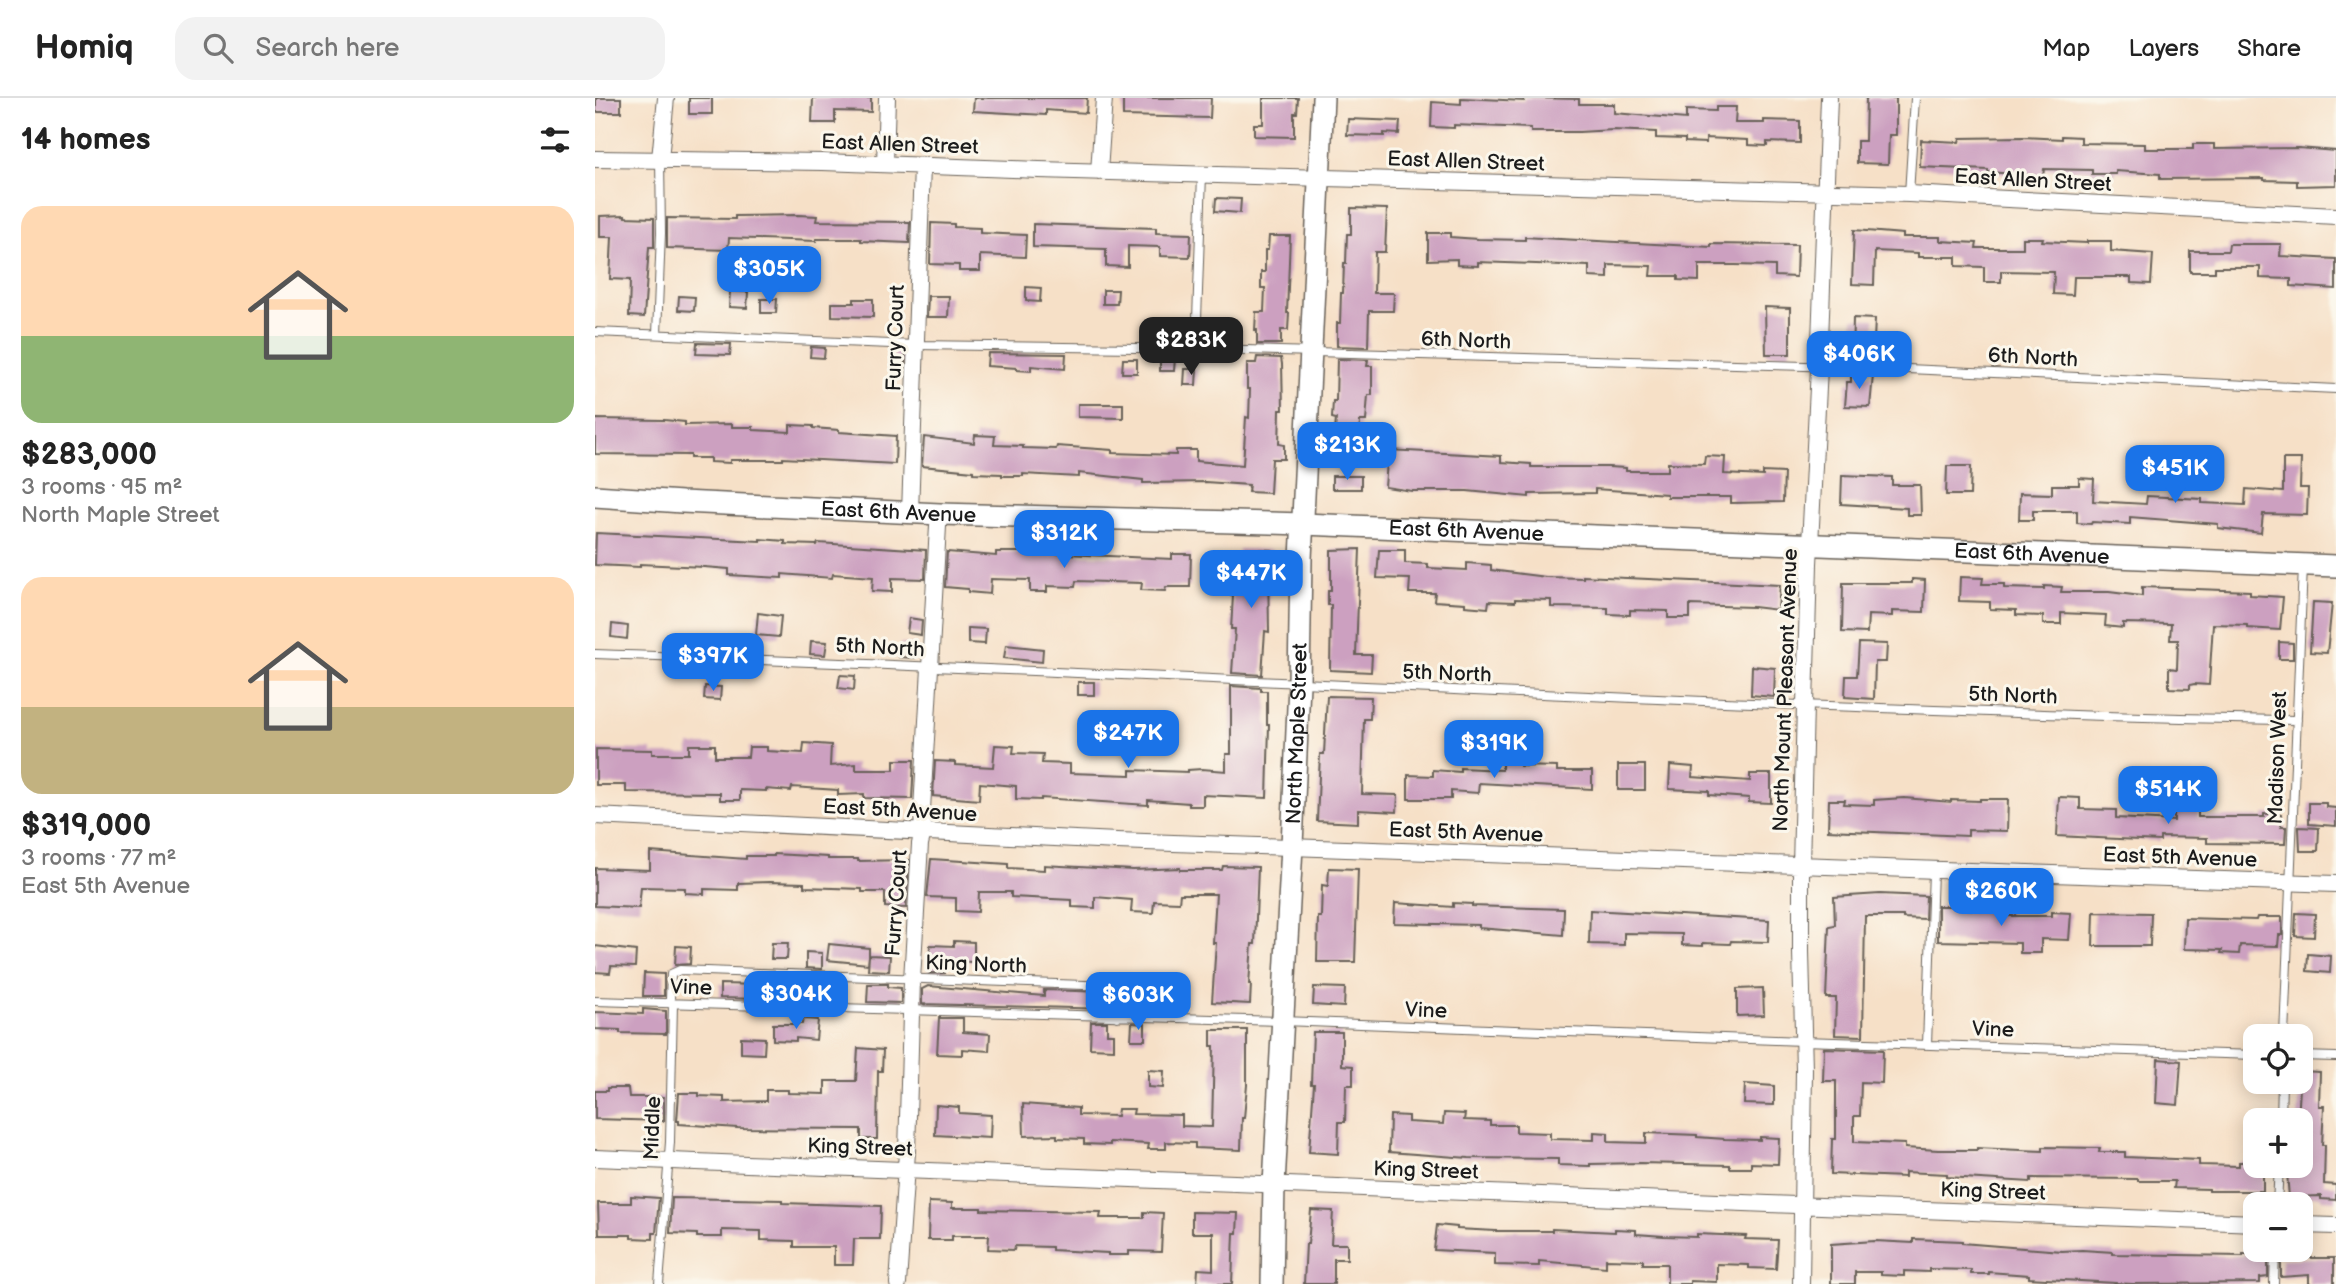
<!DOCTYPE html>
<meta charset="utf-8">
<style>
body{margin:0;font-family:"Balsamiq Sans",sans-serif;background:#f2f2f2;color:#222;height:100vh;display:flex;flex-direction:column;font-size:26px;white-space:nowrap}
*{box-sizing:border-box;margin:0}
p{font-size:23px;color:#767676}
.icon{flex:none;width:38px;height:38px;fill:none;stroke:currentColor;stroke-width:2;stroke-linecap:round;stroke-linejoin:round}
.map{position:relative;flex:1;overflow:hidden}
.panel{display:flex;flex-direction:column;background:#fff;width:595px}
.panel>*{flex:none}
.buttons{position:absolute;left:1648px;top:926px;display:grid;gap:14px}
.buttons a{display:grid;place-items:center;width:70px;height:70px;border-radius:14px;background:#fff;box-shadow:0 4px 18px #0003;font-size:35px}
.price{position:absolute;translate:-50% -60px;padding:0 16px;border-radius:14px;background:#1a73e8;color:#fff;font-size:23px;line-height:46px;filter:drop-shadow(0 2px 4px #0008)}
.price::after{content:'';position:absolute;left:50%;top:42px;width:21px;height:16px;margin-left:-10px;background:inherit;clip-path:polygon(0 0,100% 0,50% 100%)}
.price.active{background:#222;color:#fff}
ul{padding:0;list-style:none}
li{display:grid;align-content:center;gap:14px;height:371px;padding:0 21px}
li span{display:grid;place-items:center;height:217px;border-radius:21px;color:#555}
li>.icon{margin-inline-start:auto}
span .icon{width:126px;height:126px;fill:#fffc;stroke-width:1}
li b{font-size:30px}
h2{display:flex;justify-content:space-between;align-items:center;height:84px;padding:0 21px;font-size:30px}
header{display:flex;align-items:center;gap:42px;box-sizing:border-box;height:98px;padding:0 35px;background:#fff;border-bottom:2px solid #e0e0e0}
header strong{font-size:33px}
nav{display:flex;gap:38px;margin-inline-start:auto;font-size:24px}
.search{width:490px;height:63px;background:#f2f2f2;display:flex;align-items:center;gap:18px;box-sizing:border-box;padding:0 24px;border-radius:21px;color:#767676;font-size:26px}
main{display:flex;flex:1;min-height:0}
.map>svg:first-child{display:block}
.building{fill:#cca0c0}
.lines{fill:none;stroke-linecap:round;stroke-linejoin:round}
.lane-casing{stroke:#686158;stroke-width:10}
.street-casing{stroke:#686158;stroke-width:18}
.secondary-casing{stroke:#686158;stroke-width:24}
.lane{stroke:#fff;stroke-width:8}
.street{stroke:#fff;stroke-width:16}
.secondary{stroke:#fff;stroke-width:21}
.labels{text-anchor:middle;stroke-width:6;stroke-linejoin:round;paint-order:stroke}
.street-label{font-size:21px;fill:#1c1c1c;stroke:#fbf7ec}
</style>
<header>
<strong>Homiq</strong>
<div class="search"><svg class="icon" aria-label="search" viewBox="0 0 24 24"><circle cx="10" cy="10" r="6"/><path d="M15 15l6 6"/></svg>Search here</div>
<nav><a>Map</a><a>Layers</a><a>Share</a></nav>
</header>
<main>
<section class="panel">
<h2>14 homes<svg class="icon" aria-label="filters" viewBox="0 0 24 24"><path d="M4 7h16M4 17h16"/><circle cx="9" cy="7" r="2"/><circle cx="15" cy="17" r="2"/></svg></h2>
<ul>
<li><span style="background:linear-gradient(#ffd9b3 60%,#8fb573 0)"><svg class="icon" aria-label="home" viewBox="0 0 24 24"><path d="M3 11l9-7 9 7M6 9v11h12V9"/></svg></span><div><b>$283,000</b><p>3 rooms · 95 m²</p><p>North Maple Street</p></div></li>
<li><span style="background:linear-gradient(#ffd9b3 60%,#c2b280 0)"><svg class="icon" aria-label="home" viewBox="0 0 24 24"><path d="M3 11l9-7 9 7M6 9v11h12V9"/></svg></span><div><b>$319,000</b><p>3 rooms · 77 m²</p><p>East 5th Avenue</p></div></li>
</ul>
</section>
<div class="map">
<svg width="1741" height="1186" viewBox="0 0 1741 1186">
<rect width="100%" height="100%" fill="#fbf7ec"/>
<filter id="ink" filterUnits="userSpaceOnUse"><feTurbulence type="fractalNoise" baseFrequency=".0143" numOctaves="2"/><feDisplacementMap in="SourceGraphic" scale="14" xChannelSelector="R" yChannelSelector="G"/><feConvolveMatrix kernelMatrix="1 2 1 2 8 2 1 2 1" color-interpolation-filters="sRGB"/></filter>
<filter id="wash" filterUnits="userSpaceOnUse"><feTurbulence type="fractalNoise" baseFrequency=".00686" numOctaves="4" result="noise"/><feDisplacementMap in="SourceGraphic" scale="28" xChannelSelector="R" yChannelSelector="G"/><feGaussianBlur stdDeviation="1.57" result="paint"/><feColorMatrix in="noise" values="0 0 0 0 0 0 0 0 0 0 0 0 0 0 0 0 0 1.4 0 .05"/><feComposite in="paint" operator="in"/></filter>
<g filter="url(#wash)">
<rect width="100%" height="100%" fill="#f6e0c7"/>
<g id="blocks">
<path class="building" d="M1 0H26V14H1Z
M94 0H117V16H94Z
M218 0H276V14L240 13V25H217Z
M379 0H492L491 15 451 12V17L378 13Z
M528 0H616L615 20 528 18Z
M668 0H703L702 15H699V39L659 38V26H668Z
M866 0 929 3V0L984 1V6H1019V15L1091 21V12L1121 13V9H1141L1140 25H1169V22L1205 23V45L1172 44V48L1153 47V42L1111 40V45L1090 44V41L1061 40V34L1018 32 984 34H936V30L859 27V30L836 29 837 4 866 6Z
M1271 0H1301V37H1294L1293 66 1262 65V43H1270Z
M753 21 805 23 804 36 789 35V38L752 37Z
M1467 38 1486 39V45L1550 46V51H1598V46H1619V51L1703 50 1741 53V87L1702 88V83L1669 82V80L1565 81V76L1521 73V76H1497V72L1449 71 1448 78 1393 74V72L1325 69 1326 42 1364 44 1365 40 1428 39 1467 41Z
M621 100 646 101 645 115 620 113Z
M756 110 792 111 790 154H780L779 195H799L798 213H774L773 249 742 248V225H745L746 195H748L749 165H751L752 136H756Z
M30 117V119L59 120V149H54L49 219 34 218 35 182 15 181 17 139H5V118Z
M203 117 222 118 221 123 315 124 314 145 266 143V141H221V143L134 140 133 152 72 150V120L140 121V118Z
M336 125 359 126V129L385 130V135L431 137 430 159 385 157V173H364V167L335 166Z
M438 126 561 130V135L596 136 595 159 565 158V149L533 148V169L511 168V151L438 149Z
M1259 132 1308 136V139H1345V143L1382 145 1381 150H1428V140H1448L1447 143 1492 145V143H1516V153L1558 156 1556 186 1536 185V179H1479L1478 197 1458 196 1459 174 1406 173V184H1389V169L1361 168V159H1323V155L1280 153 1279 187 1257 186Z
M833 135H855V139L883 141 930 142V139L946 140 1116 149V146L1202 147 1201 179 1180 178V168L1140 167H1104V183L1083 182V178H1055L1056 168 1013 167V180L994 179V168L883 164V168L862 167V161L833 162Z
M674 138H695L692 215H694L693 232H686V246H662V232H660L661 214H669L670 190H666V174H670V152H673Z
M1634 146H1686L1685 158 1741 161V191L1696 188V181L1665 180V169H1620V174H1595V153H1633Z
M431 189 446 190 445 204 431 203Z
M508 192H523L522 206H508Z
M135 193 153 194 152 210 134 209Z
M84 198 100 199 99 213 83 212Z
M333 198H354L353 219H332Z
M166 201H182L181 215H166Z
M259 201H278V219L237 218V205H259Z
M1170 209 1195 210V256H1171Z
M1258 220 1280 221 1278 263H1257Z
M612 229H625V244H611Z
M102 245 136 246 135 257 101 256Z
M216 249 230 250 229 260 215 259Z
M299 253H310V265L299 264Z
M393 255 471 256 470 271 436 268V273L422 272V270L392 268Z
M565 259 580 260 579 273H565Z
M662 259 686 260 687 266 688 312H685L684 346 689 347V361H677L675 395 653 394 654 387 610 384 548 385V382L484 375V379L428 376V378H407V376L378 375V373L327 368 329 339 379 345 380 337 400 338 399 347 428 348V350L461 351 462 348 517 352V355L581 357V352H601V363L648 367 651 319 654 320 655 291H652V265H661Z
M528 261H542V275H527Z
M742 261 773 262 772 268H777V297H773L771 323H765L764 348 739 346 741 321 737 320 738 303H741Z
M590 271H602L601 287H589Z
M1256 276 1278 277 1275 309 1250 308 1252 284H1256Z
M483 306H528V320L483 319Z
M0 321 69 322 90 324V327L137 326V329H158V332L195 334V327L218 328V330L244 332V334L301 338 300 366 188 360V362H135V365L115 364V360H95V357L0 356Z
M793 352 906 358V364L936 366V369H1013L1031 370V373H1073V365L1109 366 1110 358 1130 359 1129 376 1168 378V374L1189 375 1188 404 1136 405V399H1072V396L1000 391V395L934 396V399L872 393H817L790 389Z
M1688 361H1706L1705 390H1713L1712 417 1668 416 1666 435 1623 430V426L1535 419V426L1497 424 1496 426 1482 425V413H1438V422H1424L1425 395 1457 396V387H1484V380L1499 381 1498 403 1551 406 1552 398 1607 401V405L1650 407 1651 391 1688 394Z
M1352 368H1376L1375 397H1351Z
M1247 377 1297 379V387H1325L1326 417H1312V410L1246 406Z
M737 378H766V391H737Z
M1 435 165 443V441L190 443V446L222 447 223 445 331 452 330 481 297 480V494L277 493 278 479 238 476 237 480 187 476V480L134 477V471L109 469 45 466V469L0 467Z
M644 451 677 452V469H673L674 534 670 533 667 577 637 575 640 531H636L638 498H636V483H642Z
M765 451 761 557H777L776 574 735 572 736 507H733V493H736V452Z
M784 452H810V465L833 466V470L872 472V465L896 467V472L951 479 988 480V478L1185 487 1183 512 1158 509 1095 507V520H1073V513L1035 512V517L1013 516V510L956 509V502L920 501V504L894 503 893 510 870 508V505L839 503 840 495H814L815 481 782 480Z
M352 454 401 458V454H428L577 461V456H596L595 489H571L570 493 546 492 547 485 481 483 480 489 452 488V494H435V482L396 481 395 496 373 494V491L350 489Z
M1365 479 1388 480 1387 486H1409V490L1449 491V488L1467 489 1466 494H1514L1547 498V489L1655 493V497L1688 499 1685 532 1652 530V527L1618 526 1614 587 1599 586 1595 587V591L1574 590V570L1582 571 1583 542H1575L1576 526 1528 525V530L1510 528 1511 517 1466 515V526H1448V518L1421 517V512L1395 511V504L1364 503Z
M1317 481 1330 482 1329 514 1297 513V518L1273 517 1272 535 1247 534 1248 485H1317Z
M1718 504 1737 505 1732 555 1715 554Z
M163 515 186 518 184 539 161 537Z
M314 520 327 522 326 537 312 535Z
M17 526 33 528 32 541 16 539Z
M373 530 391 531 390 546 373 545Z
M216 543 232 544 230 557 215 556Z
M1684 544 1698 545V561H1684Z
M1264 545 1292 546 1291 564H1280L1279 601 1250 599 1251 578H1262Z
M305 546 321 547 320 560 304 559Z
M411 547 448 551 447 564 409 560Z
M1157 568 1180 570 1179 599 1156 597Z
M245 577 260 578 259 592 243 590Z
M483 584H499V597H483Z
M110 588 126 589 125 602 109 601Z
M636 588 666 590V593H672V627H674L672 700 608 697V708H594V705L553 702V707L446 700V702L421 701V688L385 685 384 702 338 698 340 663 360 664V667L398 669 400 647 419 648 418 655 448 656 447 665 475 666V675L536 677V672L593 674V672L607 671 631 673V656H636Z
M732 598 776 599 775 621H769L767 696 803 697 802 714 763 712V725L722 723 725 656H729Z
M209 645 236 647 235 668 261 666V672H299V662H319L317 701 269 700V696L243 697V692L197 689 196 693 171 691V693L145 692V702H125V695L31 694V687H1V651L57 652V656H94V647H120V659H153L154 649H172V653L208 655Z
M907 658 926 659 925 668 962 669V673H997V691L884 685 883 695 856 693V701H813V677L838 678V672L865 674V670L907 672Z
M1023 667H1050V692H1023Z
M1075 667 1098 669 1097 679 1155 683V676H1176V705L1154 704V700L1114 697V693L1074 691Z
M1464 699 1485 700V711L1521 712V720L1579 723V711H1603V719H1669V716H1686V729H1691L1690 746 1612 745V740L1565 739V743L1462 738Z
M1309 700 1356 704V702L1385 703V701H1413L1412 733 1373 732V738L1233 732 1234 702H1250L1249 706 1279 707V702Z
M1714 705H1731V709L1741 710V728L1714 726Z
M1704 729 1724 730 1723 753H1705Z
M55 754 151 761V758H179V756L233 759V761H263V763L314 762 311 810 290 809V794H267V791L209 789V785L174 784 143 785V792L109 791V796L90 795V790L46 789 44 810 0 808V770L55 772Z
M336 761 413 766V770L449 772V767L538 772 585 770V772H627L628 768 663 769 660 846H657L654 886H656L655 906 617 904 621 845H618L621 796H585L584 804 559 803 558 815 536 814 537 802 500 799V810L477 809V802L416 799V794H384L383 814 361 813V800L332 799Z
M734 770 763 771 760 864H722L723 819H726L727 787 733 788Z
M1285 796 1331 798 1330 821 1308 820V818H1270L1268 938 1240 937 1241 900H1231L1234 828 1240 827 1239 799Z
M800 805 858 809V805L877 806V808L969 811 968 837 884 830V827L799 825Z
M1343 808H1361V810L1385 812 1414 813V818H1457V814L1476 815 1474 842 1446 841V855H1425V845L1343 843Z
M995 812 1174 822 1173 844 1136 843 1135 846 1108 845V848L1087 847V836L1029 835V847L994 846Z
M1499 814 1556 815 1555 848H1498Z
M1701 815 1720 816 1719 839 1700 838Z
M1662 819H1687V837H1684L1683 848 1645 847 1644 856 1626 855 1627 852 1589 851 1590 820 1661 822Z
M359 843 379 844V864L350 863V875H334L335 847 359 848Z
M177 845H193L192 861H176Z
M234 846 274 850V857L295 858 294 873 273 872 274 858 273 866 232 862Z
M0 848 41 853 40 869 16 868 15 875 0 874Z
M81 848 96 849 95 866 80 867Z
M211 854 227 855V871L211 870Z
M1713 856 1736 858 1735 875 1712 873Z
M49 875 69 876V898H48Z
M125 886 167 887V901L125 900Z
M273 886H293V889L306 890V905L272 904Z
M333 888 449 898V892L512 894 515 911 327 906V891Z
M719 889 750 890 749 909 718 907Z
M1168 890 1169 917 1142 918V891Z
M531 893 551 895V899L570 900V913L528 912 525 894Z
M48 911 71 913V936L25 935V932L0 931V914L48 916Z
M344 920H368V934L395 936 394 953 367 951V957L342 956Z
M208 921 223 922 221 942 201 940V943L178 942V926H207Z
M496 924H512V936H519V951L495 950Z
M537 925 550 926V942H536Z
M616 932H652V987L649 1020H647L646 1052 600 1050V1045L571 1044V1051H553L554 1046 515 1044V1047L489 1046V1041L462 1040V1037L429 1038 428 1006 483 1010V1017L522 1018 523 1011H539L538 1016 587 1017V1028L617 1029 619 948H616Z
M718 934H747V967L758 968V987H751L750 1024H744L743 1056 714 1054 719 986H716Z
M146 939 170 940 169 956 146 955Z
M263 950 288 952 287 973H283L282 1041H266V1031L143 1030 84 1026V1023H82L84 995H104V998L129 999V1004L171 1003V992H193V995L230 996V983H261Z
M1229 950 1288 952 1287 985 1266 984 1265 1018H1259V1044L1310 1046V1050L1343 1052H1382V1050L1448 1053V1049L1505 1050 1504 1054H1530V1059L1604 1062V1067L1644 1068V1064H1661V1068H1668V1093H1614V1091L1579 1090 1580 1083H1543V1081L1436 1080V1084L1352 1079V1076L1310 1074V1079L1236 1076 1237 1041H1241V983H1228Z
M1563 961 1586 963 1583 1007 1561 1005Z
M553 972 569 973 568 990 553 989Z
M1706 973 1725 974 1724 1008H1729L1727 1047H1730L1729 1086 1741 1087V1102L1726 1101V1098L1694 1099 1692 1075 1706 1074V1022H1703Z
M1150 986 1179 988V1007L1149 1006Z
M12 990H33L34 999H69V1023L0 1021V993H12Z
M341 1007 364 1009V1015L396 1017 395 1040 340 1037Z
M849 1015 870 1016 869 1022 895 1023V1027H921V1034L955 1035V1041L999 1042V1034L1013 1035V1044L1051 1045V1035L1102 1037V1039L1130 1041 1165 1042V1039L1184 1040 1183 1066 1156 1065V1070H1135V1067L1045 1065 995 1066V1068L963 1067V1061L874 1060 794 1054 795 1017 813 1018V1024L848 1026Z
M36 1098 64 1100 61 1135H58V1141L36 1140V1137H4L3 1105H36Z
M77 1100 187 1102V1105L286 1108 285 1141H259L258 1167H239V1149H199V1143L166 1142V1133L127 1132V1139H102V1136L75 1135Z
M334 1104 357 1105V1110H386V1112L506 1114 505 1120H549V1114L568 1115 566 1154 534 1153V1157H513V1155L457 1152V1149L420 1148 419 1152 393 1151 394 1138H357V1142H333Z
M716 1112 738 1113 736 1146H752V1161H739V1186H709L711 1146H713Z
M597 1114 643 1115 642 1135H639L637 1186H602L603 1171 618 1172V1135H597Z
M842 1127 862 1129V1131L901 1133H957V1131L1020 1134V1131L1041 1132V1136L1069 1138 1102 1139V1136L1151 1138 1150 1141 1183 1142 1181 1171 1154 1170V1167L1122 1166V1184L1095 1183V1186H1072V1166H1048V1162L1011 1161V1169L944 1163V1168L900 1167V1155L839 1152Z
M1318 1141 1367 1143V1145L1467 1153 1487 1152 1518 1154V1156L1648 1158V1156H1665V1163L1673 1162V1179L1665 1180V1185L1538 1186 1434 1180V1177L1394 1174V1176H1376V1172L1334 1171V1174L1309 1173V1178L1286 1177V1174H1260V1186H1236V1146L1280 1143 1318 1145Z
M1715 1160H1739V1186H1714V1177L1686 1179V1161Z"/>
</g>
</g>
<g filter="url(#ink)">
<use href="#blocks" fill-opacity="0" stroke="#686158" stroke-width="2"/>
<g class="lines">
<defs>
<path id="lane" d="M1314 96 1320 0
M0 234 321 247 617 251 1313 271 1741 291
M62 236 66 135 65 61
M601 251 607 76
M0 556C376 568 752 588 1129 604 1320 611 1511 620 1702 622
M0 903 688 923 1208 943 1661 957
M1689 938 1708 468
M1332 947 1338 773
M1706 958 1741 959
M1686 1022 1687 984
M1682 1106 1684 1068
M64 1186 75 1044 78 906 75 901 76 876 85 872 517 888 521 904 522 919
M1679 1186 1680 1152"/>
<path id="street" d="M0 61 228 64 444 72 1314 96 1741 118
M65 61 71 0
M290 66 292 0
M504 74 509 0
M315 415 327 68
M0 718 522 743 1741 786
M0 1060 1661 1125
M1706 1127 1741 1128
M303 1186 312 1054 317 882 325 746 328 734 327 712 343 428 345 416
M1206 1186 1209 972 1206 854V768L1210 607 1214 466 1224 270 1234 0"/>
<g id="secondary">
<path id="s1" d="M0 398 87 404 345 416 708 426 1741 468"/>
<path id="s2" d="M677 1186 679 1087 697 748 704 586 706 461 728 0"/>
</g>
</defs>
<use href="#lane" class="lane-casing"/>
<use href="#street" class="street-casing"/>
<use href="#secondary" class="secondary-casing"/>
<use href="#lane" class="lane"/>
<use href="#street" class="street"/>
<use href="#secondary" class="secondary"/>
</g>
</g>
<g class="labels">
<g class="street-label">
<text transform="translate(305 46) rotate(2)" y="7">East Allen Street</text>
<text transform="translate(871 63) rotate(2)" y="7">East Allen Street</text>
<text transform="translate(1438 82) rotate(3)" y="7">East Allen Street</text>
<text transform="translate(300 240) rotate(-88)" y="7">Furry Court</text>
<text transform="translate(871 242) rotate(2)" y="7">6th North</text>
<text transform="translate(1438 259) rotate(3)" y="7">6th North</text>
<text dy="7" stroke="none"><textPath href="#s1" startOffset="304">East 6th Avenue</textPath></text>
<text dy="7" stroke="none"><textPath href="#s1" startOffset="872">East 6th Avenue</textPath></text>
<text dy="7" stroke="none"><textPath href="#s1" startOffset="1438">East 6th Avenue</textPath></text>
<text transform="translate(285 549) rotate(3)" y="7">5th North</text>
<text transform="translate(852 575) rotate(2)" y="7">5th North</text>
<text transform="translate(1190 592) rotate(-88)" y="7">North Mount Pleasant Avenue</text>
<text transform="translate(1418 597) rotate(2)" y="7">5th North</text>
<text dy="7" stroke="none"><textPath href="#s2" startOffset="551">North Maple Street</textPath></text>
<text transform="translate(1682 660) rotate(-88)" y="7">Madison West</text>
<text transform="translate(305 712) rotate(3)" y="7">East 5th Avenue</text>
<text transform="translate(871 734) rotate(2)" y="7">East 5th Avenue</text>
<text transform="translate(1585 759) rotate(2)" y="7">East 5th Avenue</text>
<text transform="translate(301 805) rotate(-86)" y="7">Furry Court</text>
<text transform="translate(381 866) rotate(2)" y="7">King North</text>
<text transform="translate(96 889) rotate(2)" y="7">Vine</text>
<text transform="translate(831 912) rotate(2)" y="7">Vine</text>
<text transform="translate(1398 931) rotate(2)" y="7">Vine</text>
<text transform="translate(57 1030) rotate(-88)" y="7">Middle</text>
<text transform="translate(265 1049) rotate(2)" y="7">King Street</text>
<text transform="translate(831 1072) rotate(2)" y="7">King Street</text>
<text transform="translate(1398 1093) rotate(2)" y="7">King Street</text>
</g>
</g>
</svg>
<div class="buttons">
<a><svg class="icon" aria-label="locate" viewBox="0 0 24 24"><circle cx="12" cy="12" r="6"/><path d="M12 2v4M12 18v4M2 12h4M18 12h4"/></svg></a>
<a>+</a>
<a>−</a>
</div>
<b class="price" style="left:174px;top:208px">$305K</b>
<b class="price active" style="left:596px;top:279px">$283K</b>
<b class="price" style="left:1264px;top:293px">$406K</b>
<b class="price" style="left:752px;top:384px">$213K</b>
<b class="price" style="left:1580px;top:407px">$451K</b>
<b class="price" style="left:469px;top:472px">$312K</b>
<b class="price" style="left:656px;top:512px">$447K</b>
<b class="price" style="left:118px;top:595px">$397K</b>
<b class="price" style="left:533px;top:672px">$247K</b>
<b class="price" style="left:899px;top:682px">$319K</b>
<b class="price" style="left:1573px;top:728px">$514K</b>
<b class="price" style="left:1406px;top:830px">$260K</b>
<b class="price" style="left:201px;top:933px">$304K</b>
<b class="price" style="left:543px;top:934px">$603K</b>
</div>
</main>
